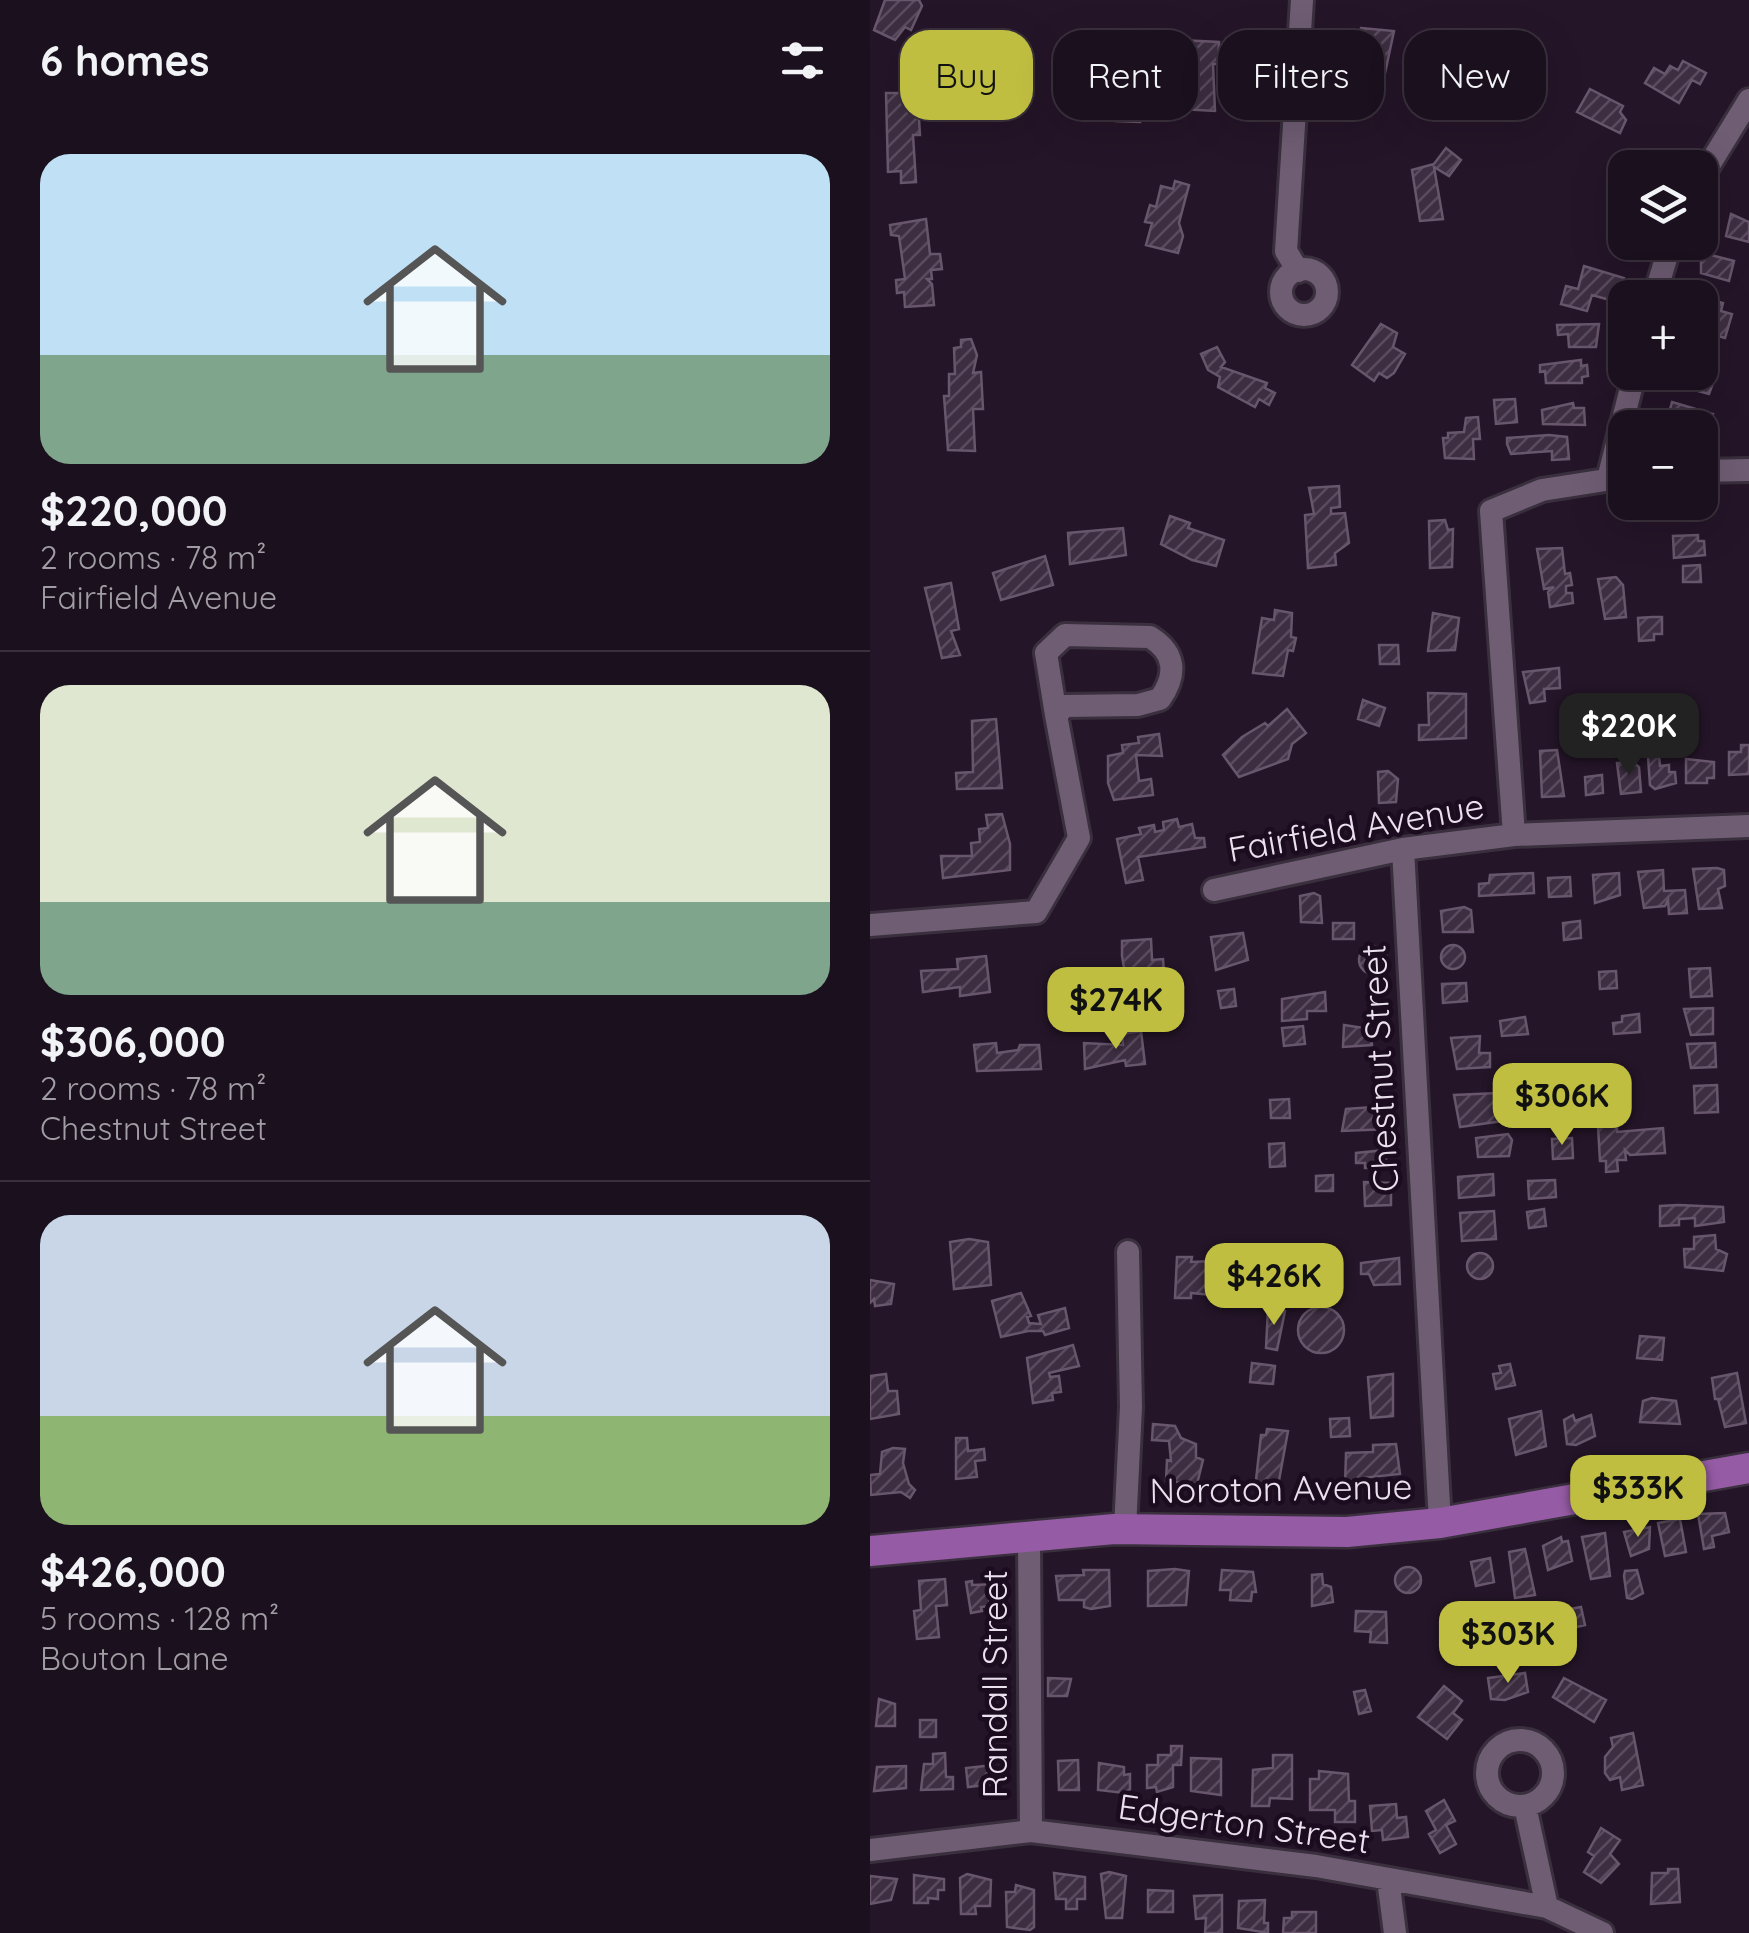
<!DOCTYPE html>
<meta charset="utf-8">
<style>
body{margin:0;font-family:Quicksand,sans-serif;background:#281e2b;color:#f1f3f6;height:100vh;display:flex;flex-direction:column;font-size:38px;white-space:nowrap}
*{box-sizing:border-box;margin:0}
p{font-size:32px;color:#a09da4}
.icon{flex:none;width:55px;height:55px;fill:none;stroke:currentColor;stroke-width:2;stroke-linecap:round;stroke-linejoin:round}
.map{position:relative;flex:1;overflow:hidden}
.side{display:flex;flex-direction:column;background:#1b101e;width:870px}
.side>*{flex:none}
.banner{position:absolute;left:30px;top:30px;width:698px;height:90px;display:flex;gap:20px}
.tools{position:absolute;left:738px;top:150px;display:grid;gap:20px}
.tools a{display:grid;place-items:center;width:110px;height:110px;border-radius:20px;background:#1b101e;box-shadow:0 10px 40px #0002,0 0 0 2px #39303c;font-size:50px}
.price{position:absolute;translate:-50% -85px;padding:0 22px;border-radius:20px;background:#bfbe41;color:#111;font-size:32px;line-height:65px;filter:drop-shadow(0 2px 5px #0008)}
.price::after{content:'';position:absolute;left:50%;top:60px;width:30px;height:22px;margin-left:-15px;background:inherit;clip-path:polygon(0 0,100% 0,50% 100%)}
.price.current{background:#222;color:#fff}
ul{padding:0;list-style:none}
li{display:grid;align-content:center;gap:20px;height:530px;padding:0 40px}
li+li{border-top:2px solid #39303c}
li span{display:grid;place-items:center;height:310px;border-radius:30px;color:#555}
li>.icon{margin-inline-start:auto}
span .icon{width:180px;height:180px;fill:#fffc;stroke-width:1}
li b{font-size:42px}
h2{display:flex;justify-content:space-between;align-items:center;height:120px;padding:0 40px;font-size:42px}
.chip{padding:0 35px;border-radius:30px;background:#1b101e;box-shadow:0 10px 40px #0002,0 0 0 2px #39303c;font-size:35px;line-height:90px}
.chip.current{background:#bfbe41;color:#111}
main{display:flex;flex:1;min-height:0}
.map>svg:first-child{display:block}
.building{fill:url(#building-hatch);stroke:#68566c;stroke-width:2.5}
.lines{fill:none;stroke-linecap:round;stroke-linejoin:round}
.minor-casing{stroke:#392f3d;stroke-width:28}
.major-casing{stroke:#392f3d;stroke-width:35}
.minor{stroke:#6f5d74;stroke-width:22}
.major{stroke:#955ba4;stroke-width:30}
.labels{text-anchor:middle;stroke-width:9;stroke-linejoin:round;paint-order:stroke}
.street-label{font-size:35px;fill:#ebe1ee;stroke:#1b0c1f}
</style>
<main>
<section class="side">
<h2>6 homes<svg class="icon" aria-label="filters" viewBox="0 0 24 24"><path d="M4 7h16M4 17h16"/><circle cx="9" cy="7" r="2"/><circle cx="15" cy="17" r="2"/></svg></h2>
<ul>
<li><span style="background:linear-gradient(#bfe0f5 65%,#7fa58c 0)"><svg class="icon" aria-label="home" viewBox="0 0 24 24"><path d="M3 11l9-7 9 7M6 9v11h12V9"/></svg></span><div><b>$220,000</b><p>2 rooms · 78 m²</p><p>Fairfield Avenue</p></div></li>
<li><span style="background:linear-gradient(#dfe7d0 70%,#7fa58c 0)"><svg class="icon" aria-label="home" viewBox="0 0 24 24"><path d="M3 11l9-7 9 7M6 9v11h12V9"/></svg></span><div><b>$306,000</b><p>2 rooms · 78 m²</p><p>Chestnut Street</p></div></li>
<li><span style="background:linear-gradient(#c9d6e8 65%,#8fb573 0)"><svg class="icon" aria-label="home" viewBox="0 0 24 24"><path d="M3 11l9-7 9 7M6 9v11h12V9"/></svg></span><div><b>$426,000</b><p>5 rooms · 128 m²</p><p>Bouton Lane</p></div></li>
</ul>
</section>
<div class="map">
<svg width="879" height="1933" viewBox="0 0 879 1933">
<defs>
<pattern id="building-hatch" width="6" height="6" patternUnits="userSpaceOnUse" patternTransform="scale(2.5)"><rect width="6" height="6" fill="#3e2e42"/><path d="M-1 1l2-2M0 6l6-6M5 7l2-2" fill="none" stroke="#5a4c5e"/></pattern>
</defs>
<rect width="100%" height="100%" fill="#241528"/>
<path class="building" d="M15 0H49L52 6 41 30 35 27 25 40 4 30Z
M491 28 524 31 511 92 490 90 492 73 485 72V55Z
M310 40 349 42 348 64H343L345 111 292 108 294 82 308 83Z
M813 61 836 73 830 84 822 80 809 103 775 83 784 68 795 74 800 66 808 70Z
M720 89 753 106 750 112 756 120 750 133 707 112Z
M16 93H57L58 117 49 119 50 135H43L46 182 31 183V171L18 172Z
M247 102 270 103V122L246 121Z
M576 148 591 160 579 176 564 167 573 219 550 221 542 170 564 164Z
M305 181 319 185 309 223 313 236 308 253 276 245 282 223 275 222 280 205 286 207 291 186 303 189Z
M861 214 879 222V242L856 236Z
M746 215 755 219V240L739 233Z
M56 219 60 254H70L72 269 61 270 62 279H57L62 284 64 305 35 307 34 292 27 293 26 280 35 279 29 236 21 235 20 225Z
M837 254 864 261 859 281 831 273V257Z
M714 266 754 278 747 302 722 295 717 311 691 304 696 286 708 289Z
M833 297 853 303 851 311 862 314 855 338 830 331Z
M511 324 527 333 523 347 535 354 524 373 517 378 509 373 504 381 482 365Z
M729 324 726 347H699L698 334 688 335 687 325Z
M101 339 107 355 103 373 111 372 113 409H103L105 451 78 450 74 396H79V374H85L84 348 91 347V340Z
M347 347 355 362 351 367 397 383 395 388 405 393 399 405 389 399 385 407 348 387 350 377 338 370 331 354Z
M711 360V366L717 365 718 376 712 377V383H676L675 371 670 372V365Z
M830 365 848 369 839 394 810 386V372H830Z
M645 399 647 422 626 424 624 400Z
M802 402 843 414 838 435 830 433V428H795Z
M703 403 704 408H714L715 425 673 424 672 410Z
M608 417 610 439H603L604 459 575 458 573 438H578V433L594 432 596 418Z
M679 435 697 437 699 459 682 460V451L641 454 637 444V438Z
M469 486 470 507 461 508V514L475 513 479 543 465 553 466 565 438 568 435 515 444 514 439 488Z
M300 516 320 523 318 528 354 540 346 566 322 560 291 544Z
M575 520 578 530 583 529 582 567 560 568 559 521Z
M253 528 256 555 200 564 198 533Z
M828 535V541H834L835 555 804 558 803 536Z
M692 548 695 574 700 573 702 585 696 586V593H702L703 603 680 607 678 592 684 587 674 589 667 549Z
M175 556 183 585 131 600 123 573Z
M830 565 831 582H813V566Z
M746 577 753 585 756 617 735 619 728 579Z
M81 583 89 629 81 631 90 655 72 658 55 588Z
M405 610 422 613 421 637 426 638 423 651 418 650 413 676 383 673 392 618 404 620Z
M563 613 589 618 585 650 558 651Z
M782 617H792V634H784V640L769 641 768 618Z
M509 645H528L529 664H510Z
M689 668 690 688 674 689 675 701 660 703 653 672Z
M558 693 596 694V738L549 740V725H559Z
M493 700 515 708 509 726 488 719Z
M417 709 436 733 422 744 418 759 369 777 353 755 372 737 395 723 398 726Z
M126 719 132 788 87 789 86 773 103 772 102 721Z
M289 734 292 756 266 755 269 781 281 779 283 795 244 800 238 783V756L253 753 252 745 269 743 268 737Z
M871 745H879V774L859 775V752H871Z
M687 750 694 796 672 797 670 751Z
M789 756 790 766 799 765V772H805L806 783 785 789 780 785 778 757Z
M816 759 844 762V778H837V783H816Z
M763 762 769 767 771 792 751 794 747 763Z
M518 771 528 779 526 802 509 803 508 772Z
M732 775 733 793 716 795 715 777Z
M132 814 140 844V870L73 878 71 856H102L101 843 110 842 109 829 118 828 116 815Z
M307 819 309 827 322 824 325 838H334L335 847 268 857 273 880 256 883 247 839 271 834 269 828 284 825 285 832 294 830 293 822Z
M847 868 854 870 855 886 848 889 852 908 829 909 823 869Z
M793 870 794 891 815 890 817 913 799 914 798 900 795 906 774 908 768 872Z
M663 873 664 893 609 896V884L619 883 620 875Z
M749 873 750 895 725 903 723 875Z
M700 877 701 896 679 897 678 878Z
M444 893 450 896 452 923 431 922 430 896Z
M594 907 601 910 603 932H573L571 911Z
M710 921 711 938 694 940 693 923Z
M463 923H484V939H463Z
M373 933 378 960 346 970 341 937Z
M281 939 282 960 293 959 294 973 283 978 285 983 295 978 304 997 285 1006 278 983 256 980 252 956V941Z
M571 957a12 12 0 1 1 24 0a12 12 0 1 1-24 0Z
M489 960a14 14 0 1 1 28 0a14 14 0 1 1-28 0Z
M116 956 120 992 90 996V987L53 992 51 971 88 969 87 959Z
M840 968 842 996 821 997 819 969Z
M746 971 747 988 730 989 729 972Z
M596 983 597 1001 573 1003 572 984Z
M364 989 366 1006 351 1008 348 991Z
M455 992 456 1011H437V1019L412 1021V999Z
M843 1008V1034L821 1035 814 1009Z
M769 1014 770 1032 744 1034 743 1023 752 1022V1016Z
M655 1017 658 1034 632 1036 630 1021Z
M474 1025 501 1029 502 1045 473 1047Z
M433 1026 435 1044 414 1046 412 1028Z
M271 1031 275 1064 256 1066 255 1060 215 1069 214 1043 253 1045 252 1034Z
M610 1036 609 1053H620V1067L587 1069 581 1038Z
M126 1043 127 1053 148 1050 150 1045H169L171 1069 107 1071 104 1045Z
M845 1043 846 1067 821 1068 817 1044Z
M847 1085 848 1112 825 1113 824 1086Z
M628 1093 633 1121 590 1127 584 1095Z
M419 1099 420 1118H401L400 1100Z
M517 1106 519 1129 472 1131 476 1109Z
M747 1126V1132L793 1128 795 1153 760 1155 755 1150 756 1160H747L748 1171 736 1172V1161H730L728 1127Z
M638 1134 642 1140 639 1156 608 1157 606 1138Z
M702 1138 703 1158 683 1159 682 1139Z
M414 1143 415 1166 400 1167 399 1144Z
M516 1150V1168H495V1163H486V1153Z
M623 1174 624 1195 589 1198 588 1177Z
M463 1175V1191H446V1176Z
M685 1180 686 1197 659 1199 658 1181Z
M494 1182 521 1183V1205L495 1206Z
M808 1205 853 1207 854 1222 825 1226V1218L809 1219V1225L790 1226V1206Z
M674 1209 676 1226 659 1228 657 1212Z
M624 1211 626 1239 592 1241 590 1213Z
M845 1235 846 1249 857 1254 853 1271 815 1267 814 1249H824V1237Z
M99 1239 118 1242 121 1285 84 1289 80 1242Z
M597 1266a13 13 0 1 1 26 0a13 13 0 1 1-26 0Z
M307 1257H322L321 1262 363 1260 362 1297 321 1293V1298H305Z
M529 1258 530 1284 504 1285 499 1274H491V1263Z
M0 1280 24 1284 21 1304 5 1306 4 1299 0 1303Z
M151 1293 161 1316 157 1317 159 1323 171 1324 168 1315 195 1308 199 1328 175 1335 173 1331H158L131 1337 122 1301Z
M428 1330a23 23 0 1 1 46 0a23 23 0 1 1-46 0Z
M398 1309 415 1311 407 1350 396 1348Z
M770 1336 794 1338 792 1360 767 1358Z
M203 1345 209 1366 179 1373 180 1377 189 1376 191 1392 182 1393 183 1400 163 1403 157 1358Z
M382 1363 405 1366 403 1384 380 1382Z
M640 1364 645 1385 626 1389 623 1374 631 1373 629 1366Z
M867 1373 876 1423 855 1427 848 1399H852H845L842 1378Z
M16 1374 18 1391H27L29 1414 0 1419V1376Z
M523 1374V1416L501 1418 498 1377Z
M782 1398 806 1401 810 1424 770 1422 773 1401Z
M671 1411 676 1446 646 1455 639 1419Z
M703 1415 705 1421 721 1415 725 1436 706 1445 697 1444 694 1420Z
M479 1418 480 1436 461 1437 460 1419Z
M283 1424 305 1426 311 1438 326 1444V1457L333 1460 327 1484 296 1481 297 1460 301 1461 299 1441 282 1440Z
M397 1429 418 1431 408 1486 387 1484 386 1480 391 1435H396Z
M86 1438H97L98 1451 114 1449 115 1460 105 1461 107 1477 86 1479Z
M526 1444 530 1474 491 1478 492 1486H475L476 1453 503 1452V1445Z
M23 1448 35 1449 33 1463 39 1484 45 1490 40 1498 31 1492 1 1495 0 1475 10 1474 12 1452Z
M855 1513 859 1532 842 1536 844 1547 834 1549 828 1514Z
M810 1519 816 1552 795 1556 788 1523Z
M780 1527 779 1549 761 1556 754 1532Z
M735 1533 740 1576 721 1579 712 1537Z
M691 1537 692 1542 698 1541 702 1561 678 1570 673 1546Z
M655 1549 665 1595 645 1598 639 1552Z
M620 1558 624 1582 606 1586 601 1562Z
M525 1580a13 13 0 1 1 26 0a13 13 0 1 1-26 0Z
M305 1569 319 1571 316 1605 278 1606V1571Z
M213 1570H239L240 1606 221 1609 214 1607V1600H189L186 1576 214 1575Z
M352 1570 383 1572 386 1592H382L381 1601 360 1600 361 1590H350Z
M767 1570 773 1593 762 1599 757 1598 754 1576 755 1571Z
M452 1574 453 1584 461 1587 463 1602 442 1606V1575Z
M75 1579 77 1605 66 1606 69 1637 47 1639 44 1611 51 1610 49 1581Z
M102 1581V1585L127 1584 128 1597 119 1598 120 1606 111 1607 112 1611 101 1613 96 1582Z
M711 1607 715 1625 698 1629 695 1610Z
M486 1611 516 1612 517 1643 500 1642 501 1632 485 1631Z
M655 1673 658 1692 635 1700 621 1699 618 1678Z
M178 1678 201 1679 197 1696H178Z
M694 1678 736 1700 724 1722 683 1697Z
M574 1686 592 1701 583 1713 592 1720 577 1739 548 1717Z
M495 1690 501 1711 489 1714 484 1692Z
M9 1699 25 1704V1726H6Z
M50 1720H66V1737H50Z
M763 1733 773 1785 752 1790 750 1777 740 1780 735 1773V1757L743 1747 741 1738Z
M301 1746H312L311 1765H303V1787L287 1792 286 1787 277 1788V1765H288V1755H301Z
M75 1753 76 1777H83V1789L51 1790 54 1764H63V1754Z
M403 1755H422V1799L400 1798 399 1806H382L383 1770 403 1768Z
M321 1758 351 1759V1795L321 1791Z
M208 1760 209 1790H189L188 1761Z
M229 1763 254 1767V1775L260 1774V1789L254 1793 228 1790Z
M124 1765 125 1784 98 1787 96 1768Z
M36 1766V1788L4 1791 7 1767Z
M449 1771 478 1774 479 1801H485V1822H465V1810H440V1779H449Z
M574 1800 585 1821 576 1825 586 1844 570 1853 559 1834 566 1830 556 1811Z
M526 1804 527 1818 536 1817 538 1837 513 1840 512 1830 502 1831 500 1806Z
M731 1828 750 1840 740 1854 749 1864 731 1883 714 1872 724 1856 718 1852Z
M798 1869H808L810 1902 781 1904 782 1873H798Z
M239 1872 256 1876 252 1918H236L231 1874Z
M184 1873 215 1877V1899H207V1909H196V1899H186Z
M97 1874 121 1880 120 1906H105L106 1914H91L90 1878Z
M44 1875 74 1879V1890H68V1899L58 1898V1903H44Z
M0 1876 27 1879 21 1900 0 1904Z
M146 1885 164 1890V1927L160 1930 137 1927 136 1892H145Z
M278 1890 303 1891V1912H278Z
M352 1895V1933H335L336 1918 326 1919 324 1896Z
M395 1900 394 1923H398V1933L368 1928 369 1901Z
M422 1912H446V1933H413L414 1918H422Z"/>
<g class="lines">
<defs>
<path id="minor" d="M830 180 879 100
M411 292a23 23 0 1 1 46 0a23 23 0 1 1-46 0Z
M428 271 416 251 432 0
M784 298 801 242
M830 471 879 470
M738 479 765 372
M644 835 621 511 672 490 755 477
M533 849 570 1523
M344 890 533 849 644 835 879 826
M0 925 166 912 209 838 186 715 195 706 268 705 290 699C307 675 306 653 280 637L195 635 176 653 186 715
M255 1529 261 1407 258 1252
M159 1535 161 1831
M617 1773a33 33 0 1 1 66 0a33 33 0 1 1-66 0Z
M655 1806 677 1907
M0 1850 161 1831 446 1866 677 1907 732 1933
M518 1879 525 1933"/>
<path id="major" d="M0 1551 244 1529 477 1532 570 1523 879 1468"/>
</defs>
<use href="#minor" class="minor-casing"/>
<use href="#major" class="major-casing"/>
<use href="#minor" class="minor"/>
<use href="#major" class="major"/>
</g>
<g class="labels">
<g class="street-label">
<text transform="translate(486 828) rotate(-10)" y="12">Fairfield Avenue</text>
<text transform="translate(510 1068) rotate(-93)" y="12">Chestnut Street</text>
<text transform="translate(411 1489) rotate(-1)" y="12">Noroton Avenue</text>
<text transform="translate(125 1684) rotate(-90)" y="12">Randall Street</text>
<text transform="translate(374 1824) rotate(8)" y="12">Edgerton Street</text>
</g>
</g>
</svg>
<div class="tools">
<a><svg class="icon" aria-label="layers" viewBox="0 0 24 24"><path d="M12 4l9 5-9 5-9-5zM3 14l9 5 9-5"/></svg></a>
<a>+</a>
<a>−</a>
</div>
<b class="price current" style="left:759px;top:778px">$220K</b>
<b class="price" style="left:246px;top:1052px">$274K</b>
<b class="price" style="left:692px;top:1148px">$306K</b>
<b class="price" style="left:404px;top:1328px">$426K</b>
<b class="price" style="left:768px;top:1540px">$333K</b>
<b class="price" style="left:638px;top:1686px">$303K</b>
<div class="banner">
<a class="chip current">Buy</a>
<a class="chip">Rent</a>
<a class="chip">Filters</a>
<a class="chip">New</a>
</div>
</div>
</main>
